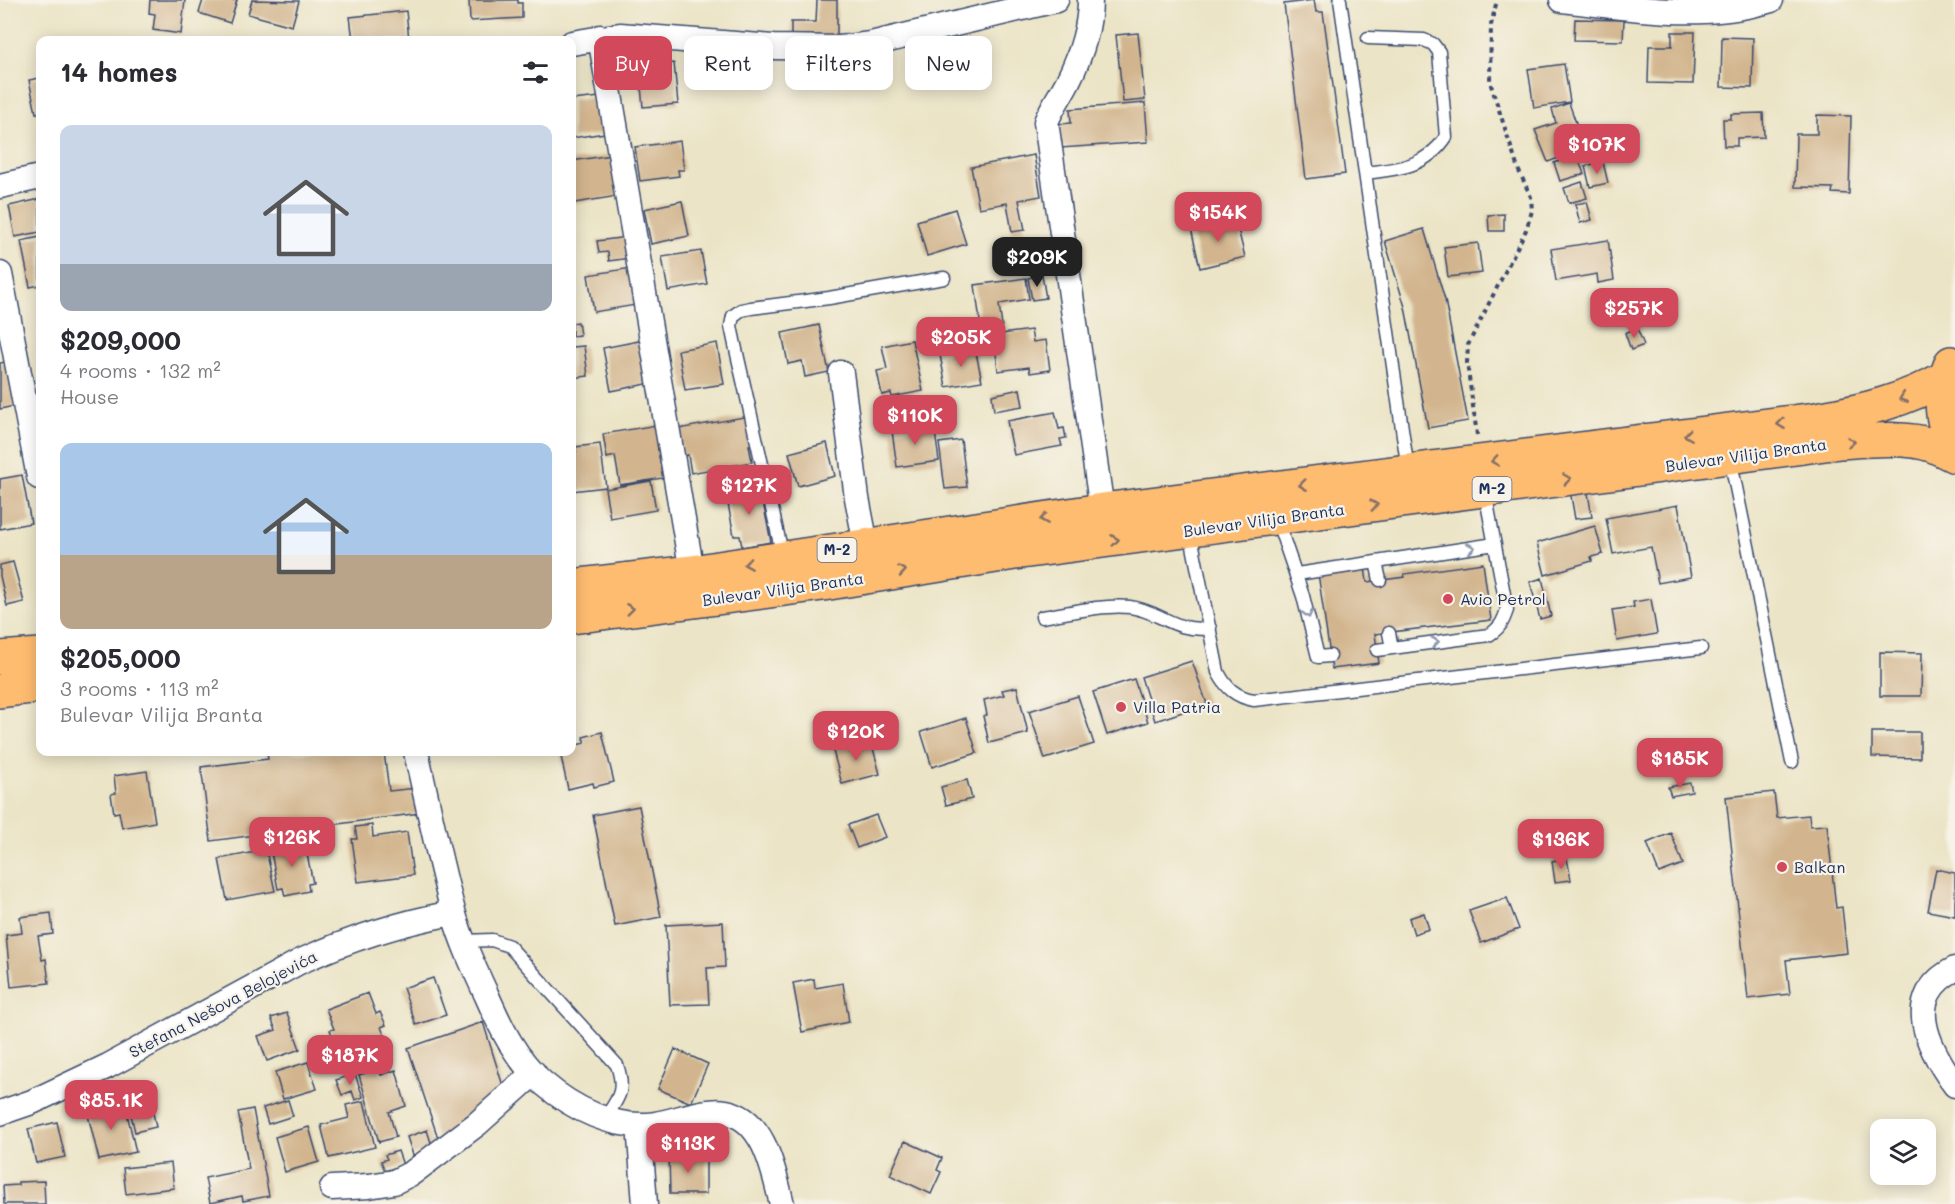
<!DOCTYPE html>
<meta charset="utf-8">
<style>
body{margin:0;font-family:Mali,sans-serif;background:#f2f2f3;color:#2b2b33;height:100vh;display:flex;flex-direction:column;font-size:22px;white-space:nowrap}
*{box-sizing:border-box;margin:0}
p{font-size:20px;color:#7c7c81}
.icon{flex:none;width:33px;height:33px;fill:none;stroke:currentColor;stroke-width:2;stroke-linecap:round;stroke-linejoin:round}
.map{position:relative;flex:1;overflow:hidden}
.panel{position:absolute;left:36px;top:36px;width:540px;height:720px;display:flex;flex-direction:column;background:#fff;border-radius:12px;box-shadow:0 3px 15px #0003}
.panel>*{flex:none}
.banner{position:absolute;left:594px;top:36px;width:570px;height:54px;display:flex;gap:12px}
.controls{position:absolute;left:1870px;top:1119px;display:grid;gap:12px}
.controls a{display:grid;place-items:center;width:66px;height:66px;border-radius:12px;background:#fff;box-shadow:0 3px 15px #0003;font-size:30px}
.price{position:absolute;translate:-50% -51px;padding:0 14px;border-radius:12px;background:#d1495b;color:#fff;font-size:20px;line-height:39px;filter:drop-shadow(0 2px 3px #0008)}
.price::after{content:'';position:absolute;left:50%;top:36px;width:18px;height:14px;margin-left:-9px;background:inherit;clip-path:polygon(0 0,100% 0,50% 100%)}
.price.current{background:#222;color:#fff}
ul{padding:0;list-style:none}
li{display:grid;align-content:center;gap:12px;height:318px;padding:0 24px}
li span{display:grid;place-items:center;height:186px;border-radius:12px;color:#555}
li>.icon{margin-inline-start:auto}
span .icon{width:108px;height:108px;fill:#fffc;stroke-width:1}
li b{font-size:26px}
h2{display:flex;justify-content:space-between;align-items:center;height:72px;padding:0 24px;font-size:26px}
.pill{padding:0 21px;border-radius:12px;background:#fff;box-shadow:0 3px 15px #0003;font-size:21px;line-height:54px}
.pill.current{background:#d1495b;color:#fff}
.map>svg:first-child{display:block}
.building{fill:#d2b58e}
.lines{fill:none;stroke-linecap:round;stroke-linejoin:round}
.lane-casing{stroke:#3a4a6e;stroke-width:15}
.street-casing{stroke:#3a4a6e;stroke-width:27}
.primary-casing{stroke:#3a4a6e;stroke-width:36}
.path{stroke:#3a4a6e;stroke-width:4;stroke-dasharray:4.5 4.5;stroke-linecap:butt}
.lane{stroke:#fff;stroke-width:12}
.street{stroke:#fff;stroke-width:24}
.primary{stroke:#febc70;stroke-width:33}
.oneway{stroke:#816e66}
.oneway2{stroke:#8d97ae}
.poi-dot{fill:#d1495b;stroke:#f7f3e8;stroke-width:2}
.labels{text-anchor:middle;stroke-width:4.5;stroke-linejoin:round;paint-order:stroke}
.shield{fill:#f7f3e8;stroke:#5d6a87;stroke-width:1.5}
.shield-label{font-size:15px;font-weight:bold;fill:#1b2f5e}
.street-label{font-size:16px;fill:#1b2f5e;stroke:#f7f3e8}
.poi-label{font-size:16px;fill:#1b2f5e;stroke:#f7f3e8;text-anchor:start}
</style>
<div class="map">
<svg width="1955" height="1204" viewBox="0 0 1955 1204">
<rect width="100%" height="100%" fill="#f7f3e8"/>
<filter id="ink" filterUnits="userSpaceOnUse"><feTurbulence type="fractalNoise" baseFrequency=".0167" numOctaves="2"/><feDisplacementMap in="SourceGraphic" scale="12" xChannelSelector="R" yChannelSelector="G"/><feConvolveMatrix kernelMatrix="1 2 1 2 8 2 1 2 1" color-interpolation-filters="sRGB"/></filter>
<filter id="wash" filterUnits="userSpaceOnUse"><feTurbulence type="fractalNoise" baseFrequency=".008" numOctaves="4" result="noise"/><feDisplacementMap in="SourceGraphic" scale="24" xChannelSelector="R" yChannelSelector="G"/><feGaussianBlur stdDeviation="1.35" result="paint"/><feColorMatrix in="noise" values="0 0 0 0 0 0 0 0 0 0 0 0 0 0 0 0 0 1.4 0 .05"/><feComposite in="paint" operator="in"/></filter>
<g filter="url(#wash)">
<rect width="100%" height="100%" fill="#ebe4c6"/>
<g id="blocks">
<path class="building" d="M150 0H185L181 34 153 30 155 14 149 13Z
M203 0H237L230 23 199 13Z
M252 0 299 1 292 26 248 14Z
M469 0H518V3H522V18L470 21Z
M817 0H837V39H791V22H816Z
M1314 0 1316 12H1323L1345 174 1306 179 1284 4Z
M406 11 409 40H353L350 17Z
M1575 19 1624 20 1623 41 1574 40Z
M1672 32H1695L1693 84 1648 83 1649 46H1672Z
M1138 33 1145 100 1123 102 1116 35Z
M1722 37 1753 38 1752 88 1721 87Z
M674 63 678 104 643 107 639 66Z
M1564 64 1570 102 1534 108 1528 69Z
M40 78V113H36L29 80Z
M600 97 605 133 572 138V100Z
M1145 103 1148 142 1060 148 1058 124 1071 123 1070 109Z
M1569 103 1582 140 1559 148 1561 157 1548 162 1535 130 1556 123 1552 109Z
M1763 113 1764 137 1737 138V146H1724L1723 119H1731V114Z
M1817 115 1851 116 1849 194 1832 193 1833 188 1795 187 1796 134H1817Z
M680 141 684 170H678L679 176 640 181 635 147Z
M611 155 618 196 575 203 572 184V161Z
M1034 155 1041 196 1019 200 1025 230 1012 232 1007 203 979 208 971 167Z
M1577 155 1584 174 1560 181 1554 163Z
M1603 162 1608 183 1590 187 1585 166Z
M1582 182 1587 198 1569 203 1564 188Z
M40 199V232L15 237 9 206Z
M682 201 689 236 651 244 644 209Z
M1587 202 1592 220 1580 223 1575 204Z
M955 209 966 244 927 256 917 221Z
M1504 214V231H1489L1488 215Z
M1235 217 1245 257 1200 268 1191 228Z
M1424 229 1445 300 1468 421 1428 428 1405 307 1385 241Z
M40 237V285L30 287 21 241Z
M627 237 630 258 609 261 608 252 599 253 597 241Z
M1608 240 1614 280 1598 283 1597 274 1556 281 1551 249Z
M1478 243 1482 273 1448 277 1444 247Z
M701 251 707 284 668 291 662 257Z
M631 268 636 305 594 312 588 275Z
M1042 275 1046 298 1032 300 1028 278Z
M1026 278 1029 299 999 304 1002 326 981 329 975 285Z
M578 322 580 335 572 336V323Z
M819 325 829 372 805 377 802 361 788 364 782 333Z
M1637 328 1644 345 1631 350 1625 333Z
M1031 330 1033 342 1046 340 1050 370 1030 373 1029 367 998 371 994 335Z
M644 340 652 383 611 391 603 348Z
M912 340 923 391 892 397 891 393 882 395 877 371 887 369 882 346Z
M717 343 724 384 685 390 678 350Z
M584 346 588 376 572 378V347Z
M975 348 982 381 946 387 940 355Z
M10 361 19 405 0 409V363Z
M1020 389 1023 406 994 411 992 395Z
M1055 412 1059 429 1064 428 1066 438 1060 439 1062 446 1014 455 1007 421Z
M749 416 754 445H749L752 462 691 473 688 455 683 456 678 429Z
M662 424 665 449 658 450 663 478 620 485 615 456 607 458 603 434Z
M934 425 939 461 897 467 892 431Z
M961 440 967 487 945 489 939 443Z
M827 443 835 476 798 486 789 453Z
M600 444 606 487 572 491V453L576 452 575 447Z
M22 475 31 523 0 529V479Z
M651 481 656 510 610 518 605 489Z
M759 483 771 542 742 547 740 536H734L726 493 745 489V486Z
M1587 487 1592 517 1575 519 1570 490Z
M1678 505 1691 577 1658 583 1651 547 1613 554 1606 518Z
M1595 526 1603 554 1591 557 1592 561 1545 575 1537 543Z
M13 562 24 602 7 606 0 576V565Z
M1483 563 1491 620 1375 634 1379 663 1332 669 1318 573 1365 567 1367 582 1405 577 1404 574Z
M1542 578 1551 616 1540 619 1530 582Z
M1651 599 1657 634 1617 641 1612 610 1634 607 1633 602Z
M1880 652 1922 653 1921 696H1880Z
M1192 661 1207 704 1155 721 1141 677Z
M1134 679 1148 722 1107 735 1093 692Z
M1017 687 1028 733 989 743 983 716 987 715 984 700 1004 695 1002 690Z
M1078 696 1094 744 1045 759 1029 711Z
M966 718 977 753 932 767 921 732Z
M602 732 614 782 594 787 593 783 568 789 560 752H572V746L585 743 583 737Z
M1872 732H1920V758L1872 757Z
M871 741 880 774 842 784 833 751Z
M281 752H384L389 791 417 788 420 813 211 841 201 767 268 759 267 753Z
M147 771 155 822 122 828 119 812 114 813 111 794 116 793 114 776Z
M967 780 972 799 946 805 941 787Z
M1690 783 1692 792 1671 796 1668 787Z
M1774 792 1777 818 1809 815 1810 826 1827 825 1836 908 1842 907 1847 953 1786 960 1790 994 1748 999 1726 797Z
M639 806 661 917 615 926 593 815Z
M876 815 885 837 857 848 848 825Z
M372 825 373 837 407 832 413 875 358 882 352 839H357L355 827Z
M1671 833 1683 864 1659 873 1647 843Z
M304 840 313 883 308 884 309 891 285 896 283 888 278 889 270 847Z
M266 850 275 891 227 900 219 859Z
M1567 858 1571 880 1555 882 1552 861Z
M1936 869 1955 873V916L1928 911Z
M1507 898 1519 929 1481 943 1469 911Z
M51 913 53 934 38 936 42 960 46 959 49 983 11 987 6 935 22 933 20 917Z
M1424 913 1429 929 1414 934 1409 918Z
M723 922 725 967 707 968 709 1004 670 1005 666 925Z
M433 978 446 1015 416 1025 403 988Z
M814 979 815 988 843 983 849 1022 802 1032 793 983Z
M368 993 376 1014 380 1012 386 1025 381 1027 385 1037 343 1054 339 1044 336 1045 330 1030 334 1029 326 1009Z
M287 1013 300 1049 267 1061 258 1036 276 1030 271 1018Z
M483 1022 503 1086 470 1124 438 1138 408 1048Z
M675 1049 708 1064 691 1103 658 1089Z
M308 1062 317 1089 283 1099 275 1072Z
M379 1069 381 1075 396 1070 406 1106 389 1112 396 1137 379 1142 359 1075Z
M355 1074 363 1097 355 1100 352 1091 342 1095 336 1080Z
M148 1089 156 1127 135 1132 126 1094Z
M288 1100 293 1116 268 1124 263 1108Z
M111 1101 113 1112 126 1109 136 1152 99 1160 86 1107Z
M364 1101 375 1147 329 1158 321 1125 349 1118 346 1105Z
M253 1109 269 1196 243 1201 242 1196 210 1203 205 1178 249 1169 238 1112Z
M57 1122 65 1157 36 1163 28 1129Z
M309 1127 319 1162 285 1172 275 1137Z
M427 1130 433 1149 413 1155 407 1137Z
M905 1141 942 1158 937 1170 941 1172 931 1194 890 1175Z
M398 1151 403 1165 385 1171 381 1161 387 1159 385 1155Z
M706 1154V1194H670L669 1155Z
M171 1163 174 1188 126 1194 123 1168Z
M44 1181 45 1204H4L3 1186 18 1185V1182Z"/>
</g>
</g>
<g filter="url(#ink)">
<use href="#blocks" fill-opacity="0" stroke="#3a4a6e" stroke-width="1.5"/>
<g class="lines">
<defs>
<path id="lane" d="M1340 0 1408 470
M1365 173C1399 169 1426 167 1446 137L1439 52 1433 44 1424 40 1368 38
M1730 458 1792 762
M1277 520 1303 596 1318 657 1330 656
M1190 531 1218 672C1226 688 1236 697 1254 700L1701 648
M783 557 735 345 731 326 733 316 741 310 751 308 829 298 944 278
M1376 562 1380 580
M1297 574 1495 544
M1042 617C1067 613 1105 604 1130 607 1161 611 1174 633 1210 628
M1389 633 1392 648
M1377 650 1489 635C1500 628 1503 622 1507 610L1485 492
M463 941 492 940 509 946 617 1065C626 1092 618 1098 604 1120"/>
<path id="street" d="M1090 0C1090 29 1081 55 1068 81 1061 95 1052 107 1046 122L1102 510
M1562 0C1631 8 1702 21 1771 0
M600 37 692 572
M572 43 620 35 773 47 840 48 871 44 1056 0
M0 186 40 177
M0 274 39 477
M841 373 857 498 866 545
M416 752C428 805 439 859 453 911 461 940 474 968 487 996 501 1028 515 1058 543 1083 572 1108 614 1130 655 1124 676 1121 705 1108 726 1112 765 1119 774 1173 782 1204
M1955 969C1901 996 1928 1048 1955 1085
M0 1113 32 1102 108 1066 299 962C349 939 399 923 453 913
M639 1125 645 1204
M332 1188 369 1186 394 1182 412 1173 477 1124 534 1073"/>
<path id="primary" d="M1951 363C1939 392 1939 421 1955 448
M572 586 692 572 1102 510 1816 419C1863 411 1905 401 1946 377
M572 617 823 584 1021 552 1840 442C1868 440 1908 436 1934 446 1941 449 1948 453 1955 456
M0 658 40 655
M0 691 40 686"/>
</defs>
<use href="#lane" class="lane-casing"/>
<use href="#street" class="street-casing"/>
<use href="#primary" class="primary-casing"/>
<path class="path" d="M1477 435 1467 363 1468 345 1526 230 1532 211 1531 197 1518 169 1490 82 1491 25 1497 0"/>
<use href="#lane" class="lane"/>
<use href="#street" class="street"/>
<use href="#primary" class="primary"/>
</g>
<defs><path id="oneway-chevron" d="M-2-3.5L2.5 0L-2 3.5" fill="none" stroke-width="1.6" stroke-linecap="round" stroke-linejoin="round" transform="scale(1.5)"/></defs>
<g class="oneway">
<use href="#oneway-chevron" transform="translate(1903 398) rotate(159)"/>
<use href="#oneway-chevron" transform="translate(1781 424) rotate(173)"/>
<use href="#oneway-chevron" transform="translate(1688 435) rotate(172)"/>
<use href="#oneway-chevron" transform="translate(1851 442) rotate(-4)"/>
<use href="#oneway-chevron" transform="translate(1495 461) rotate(172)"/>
<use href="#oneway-chevron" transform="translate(1567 479) rotate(-8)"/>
<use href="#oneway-chevron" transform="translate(1303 485) rotate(173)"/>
<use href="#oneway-chevron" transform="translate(1374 505) rotate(-8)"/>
<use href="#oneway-chevron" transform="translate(1044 519) rotate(171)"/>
<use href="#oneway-chevron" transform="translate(1115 540) rotate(-7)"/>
<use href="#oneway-chevron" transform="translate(748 564) rotate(171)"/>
<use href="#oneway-chevron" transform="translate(902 571) rotate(-9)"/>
<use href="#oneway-chevron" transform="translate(630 609) rotate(-7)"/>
</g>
<g class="oneway2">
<use href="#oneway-chevron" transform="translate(1471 548) rotate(-9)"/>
<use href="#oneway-chevron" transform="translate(1308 614) rotate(75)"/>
<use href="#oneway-chevron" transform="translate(1435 642) rotate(-7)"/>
</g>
</g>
<g class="poi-dot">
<circle cx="1448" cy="599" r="6"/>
<circle cx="1121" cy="707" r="6"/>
<circle cx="1782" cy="867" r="6"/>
</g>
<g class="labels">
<g class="shield">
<rect x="1472.5" y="477" width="39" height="24" rx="4.5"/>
<rect x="817.5" y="538" width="39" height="24" rx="4.5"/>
</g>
<g class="shield-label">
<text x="1492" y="494">M-2</text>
<text x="837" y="555">M-2</text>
</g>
<g class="street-label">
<text transform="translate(1746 455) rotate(-8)" y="6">Bulevar Vilija Branta</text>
<text transform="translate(1264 520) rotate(-8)" y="6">Bulevar Vilija Branta</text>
<text transform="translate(783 589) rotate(-8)" y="6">Bulevar Vilija Branta</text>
<text transform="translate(223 1004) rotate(-28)" y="6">Stefana Nešova Belojevića</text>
</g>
<g class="poi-label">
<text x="1460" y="605">Avio Petrol</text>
<text x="1133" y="713">Villa Patria</text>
<text x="1794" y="873">Balkan</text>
</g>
</g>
</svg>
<div class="controls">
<a><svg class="icon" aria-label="layers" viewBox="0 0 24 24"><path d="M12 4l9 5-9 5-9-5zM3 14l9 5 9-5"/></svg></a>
</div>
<b class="price" style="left:1597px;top:175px">$107K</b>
<b class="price" style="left:1218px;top:243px">$154K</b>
<b class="price current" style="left:1037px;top:288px">$209K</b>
<b class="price" style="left:1634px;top:339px">$257K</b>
<b class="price" style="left:961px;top:368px">$205K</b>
<b class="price" style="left:915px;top:446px">$110K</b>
<b class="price" style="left:749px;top:516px">$127K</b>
<b class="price" style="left:856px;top:762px">$120K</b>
<b class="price" style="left:1680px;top:789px">$185K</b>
<b class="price" style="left:292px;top:868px">$126K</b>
<b class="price" style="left:1561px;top:870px">$136K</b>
<b class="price" style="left:350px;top:1086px">$187K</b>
<b class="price" style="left:111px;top:1131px">$85.1K</b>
<b class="price" style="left:688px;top:1174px">$113K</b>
<div class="banner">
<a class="pill current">Buy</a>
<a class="pill">Rent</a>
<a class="pill">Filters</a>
<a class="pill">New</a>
</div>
<section class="panel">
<h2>14 homes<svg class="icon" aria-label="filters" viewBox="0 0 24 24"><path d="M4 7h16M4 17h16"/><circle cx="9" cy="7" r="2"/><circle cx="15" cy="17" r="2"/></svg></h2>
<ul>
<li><span style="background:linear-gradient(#c9d6e8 75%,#9aa5b1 0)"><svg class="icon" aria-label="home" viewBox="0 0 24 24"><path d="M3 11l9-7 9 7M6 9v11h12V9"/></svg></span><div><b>$209,000</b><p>4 rooms · 132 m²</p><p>House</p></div></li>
<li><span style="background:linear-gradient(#a9c7e8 60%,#b9a48a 0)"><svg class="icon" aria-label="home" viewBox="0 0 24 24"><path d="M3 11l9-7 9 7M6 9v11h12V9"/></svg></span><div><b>$205,000</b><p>3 rooms · 113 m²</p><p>Bulevar Vilija Branta</p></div></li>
</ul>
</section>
</div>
